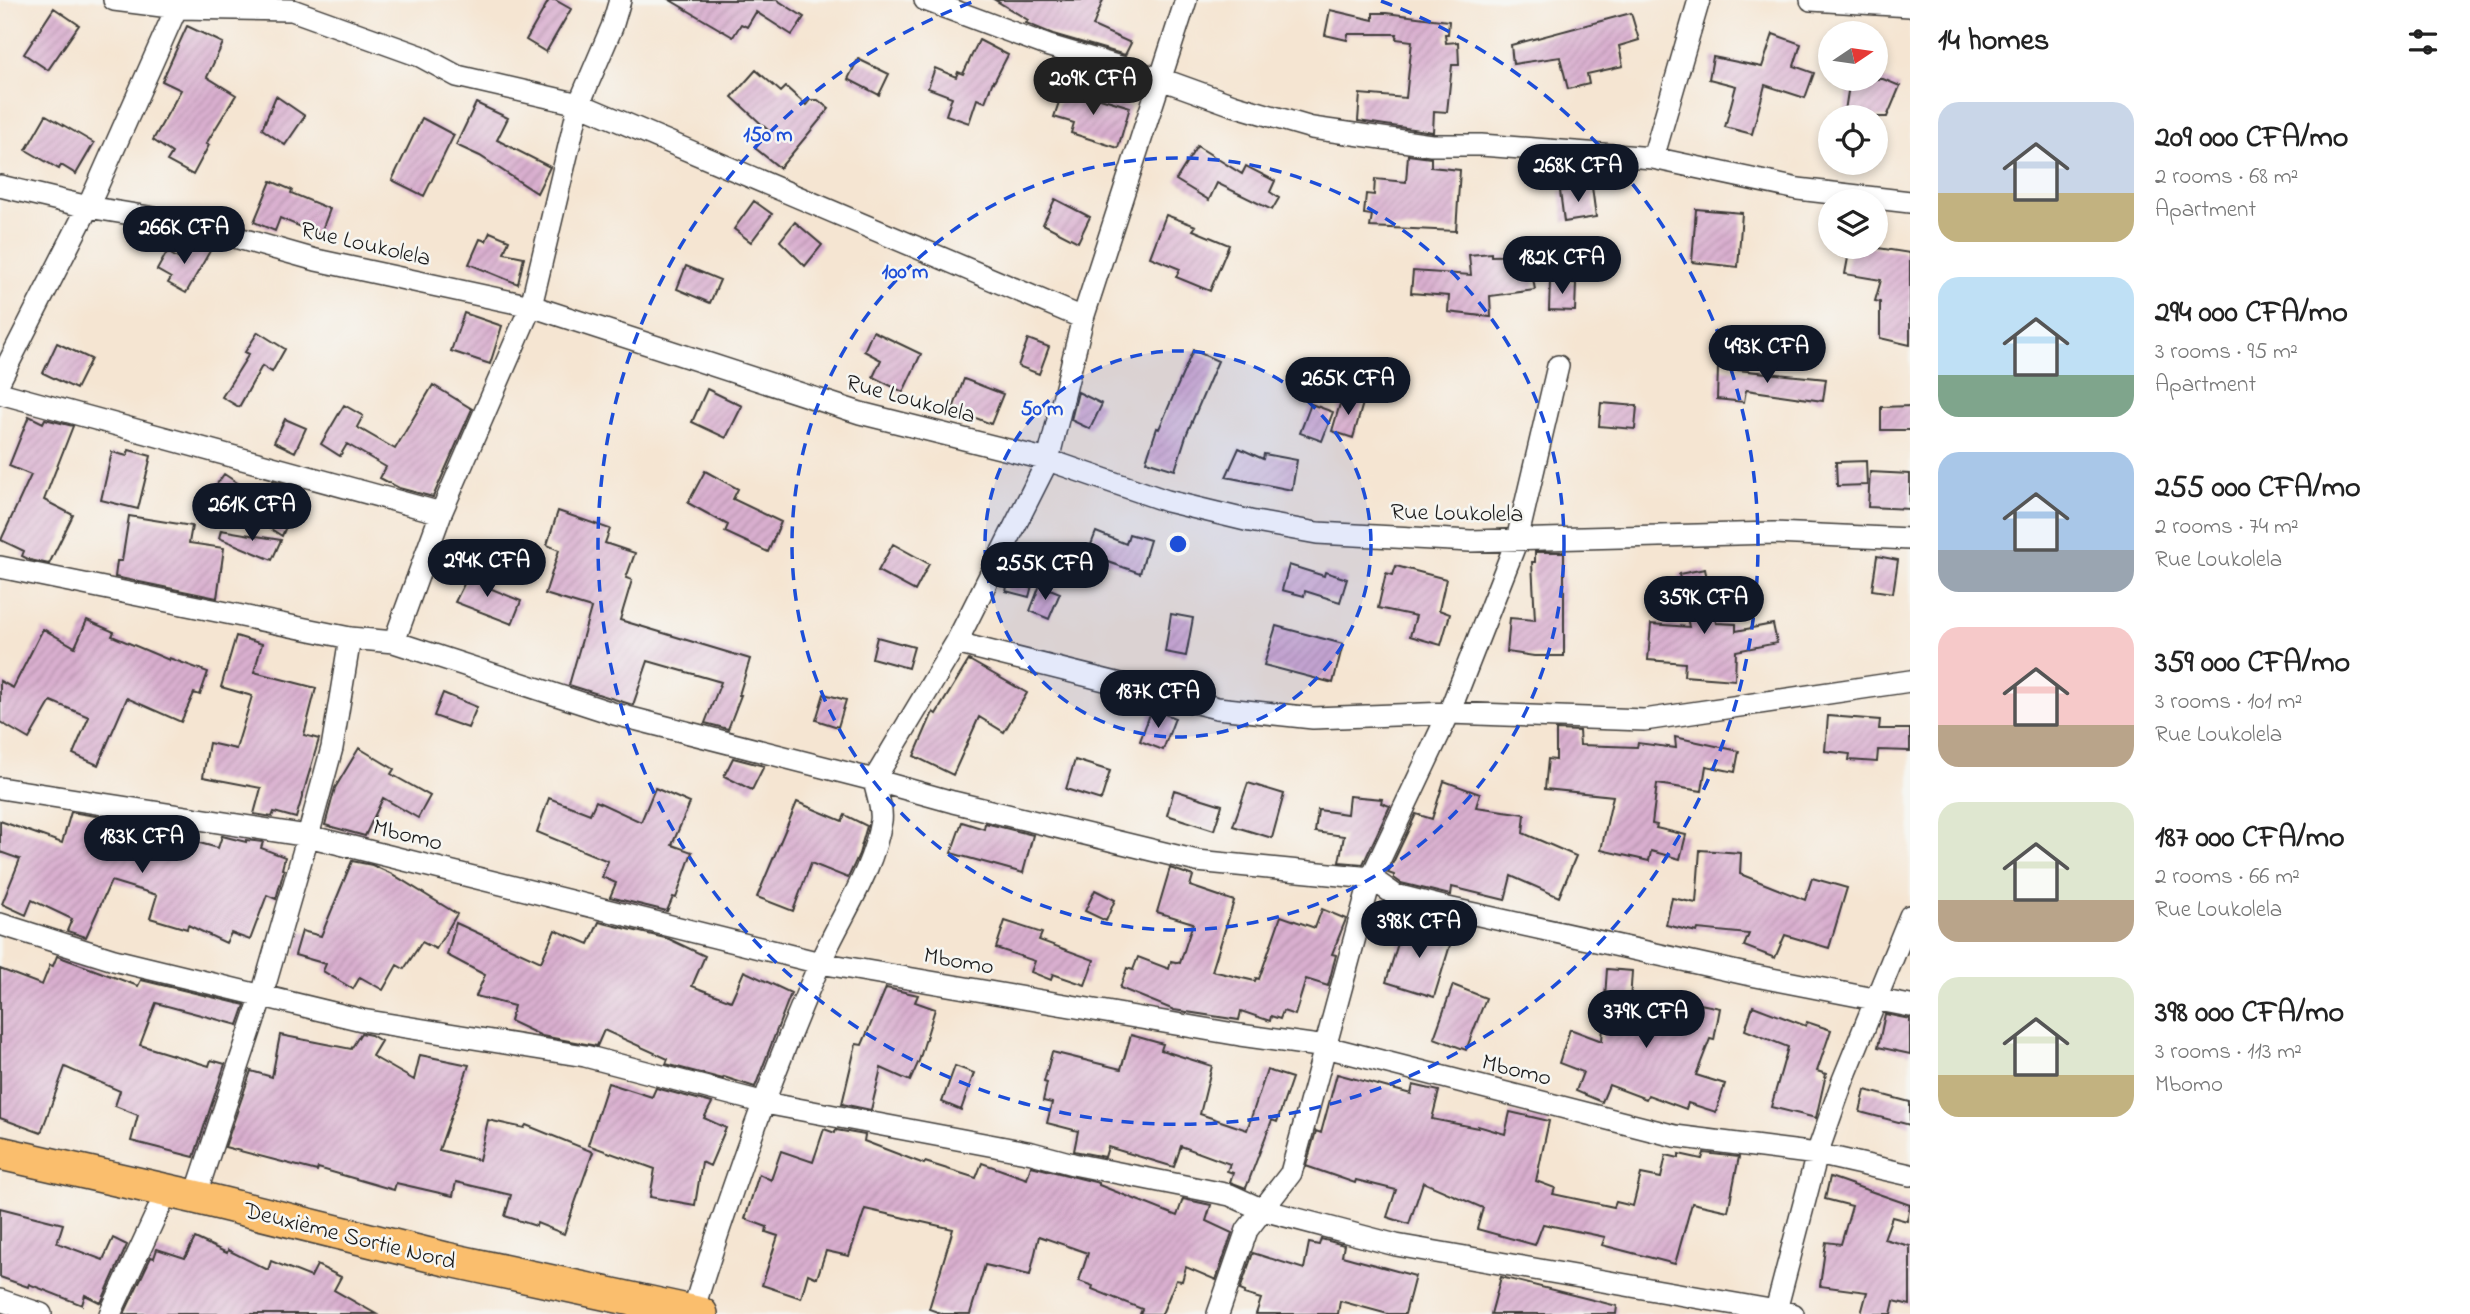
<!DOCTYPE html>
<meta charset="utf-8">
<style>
body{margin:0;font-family:"Indie Flower",sans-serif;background:#f2f2f2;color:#222;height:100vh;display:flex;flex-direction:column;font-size:26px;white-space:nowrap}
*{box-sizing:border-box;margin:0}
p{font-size:23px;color:#767676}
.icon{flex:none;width:38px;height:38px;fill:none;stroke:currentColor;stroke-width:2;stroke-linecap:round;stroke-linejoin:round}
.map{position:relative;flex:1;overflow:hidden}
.drawer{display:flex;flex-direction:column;background:#fff;width:560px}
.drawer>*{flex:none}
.needle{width:46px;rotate:77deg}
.controls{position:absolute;left:1818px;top:21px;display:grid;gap:14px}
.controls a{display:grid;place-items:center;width:70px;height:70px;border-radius:50%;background:#fff;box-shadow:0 4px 10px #0003;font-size:35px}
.price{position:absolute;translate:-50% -60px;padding:0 16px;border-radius:24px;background:#111827;color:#fff;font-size:23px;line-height:46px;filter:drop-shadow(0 2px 4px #0008)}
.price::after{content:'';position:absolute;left:50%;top:42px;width:21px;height:16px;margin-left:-10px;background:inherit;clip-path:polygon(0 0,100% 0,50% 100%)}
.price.active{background:#222;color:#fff}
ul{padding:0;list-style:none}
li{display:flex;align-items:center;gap:21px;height:175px;padding:0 28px}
li span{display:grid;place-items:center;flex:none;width:196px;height:140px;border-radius:21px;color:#555}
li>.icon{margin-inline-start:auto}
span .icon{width:84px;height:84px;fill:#fffc;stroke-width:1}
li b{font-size:30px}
h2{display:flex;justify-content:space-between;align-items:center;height:84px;padding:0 28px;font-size:30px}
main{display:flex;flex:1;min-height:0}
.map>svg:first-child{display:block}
.building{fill:url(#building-hatch)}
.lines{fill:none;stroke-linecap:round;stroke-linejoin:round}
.street-casing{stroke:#3d3a37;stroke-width:24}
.primary-casing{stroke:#3d3a37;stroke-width:36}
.street{stroke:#fff;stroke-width:21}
.primary{stroke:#fabe6d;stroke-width:33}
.ring{fill:none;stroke:#1d4ed8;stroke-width:3.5;stroke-dasharray:12 9}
.labels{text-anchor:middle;stroke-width:5;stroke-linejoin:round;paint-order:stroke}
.street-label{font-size:24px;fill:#1c1c1c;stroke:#f6f6f2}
.centre{fill:#1d4ed8;stroke:#f6f6f2;stroke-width:3.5}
.ring-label{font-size:21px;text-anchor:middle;font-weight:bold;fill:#1d4ed8;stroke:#f6f6f2;stroke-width:5;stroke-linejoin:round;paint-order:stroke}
</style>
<main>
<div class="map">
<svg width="1910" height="1314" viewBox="0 0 1910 1314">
<defs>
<pattern id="building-hatch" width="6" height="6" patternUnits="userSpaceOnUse" patternTransform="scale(1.75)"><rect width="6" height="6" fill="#d9afcf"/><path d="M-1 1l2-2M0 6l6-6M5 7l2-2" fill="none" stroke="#ba96b1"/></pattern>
</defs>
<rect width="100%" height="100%" fill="#f6f6f2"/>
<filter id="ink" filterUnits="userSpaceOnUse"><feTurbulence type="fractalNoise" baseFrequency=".0143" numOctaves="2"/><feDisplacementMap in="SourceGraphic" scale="14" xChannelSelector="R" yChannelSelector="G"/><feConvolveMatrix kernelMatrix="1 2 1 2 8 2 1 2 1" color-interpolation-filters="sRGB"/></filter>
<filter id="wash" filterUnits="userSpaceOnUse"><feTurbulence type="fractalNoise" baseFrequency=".00686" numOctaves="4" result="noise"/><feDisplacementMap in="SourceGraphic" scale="28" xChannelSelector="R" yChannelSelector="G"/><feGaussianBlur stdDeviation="1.57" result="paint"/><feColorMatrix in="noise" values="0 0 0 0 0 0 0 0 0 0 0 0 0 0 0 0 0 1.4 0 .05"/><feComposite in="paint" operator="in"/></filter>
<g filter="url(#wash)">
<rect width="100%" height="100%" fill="#f5e5d2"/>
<g id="blocks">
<path class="building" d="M549 0H555L571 9 546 52 526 40Z
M670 0H777L804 17 792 35 756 12 747 27 741 24 733 37Z
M995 0H1103L1093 26 1131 43 1125 55 1053 34 1026 23 1028 20Z
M54 8 79 25 48 70 24 54Z
M1330 10 1373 20V13H1386L1449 21 1448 34H1445L1446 43 1458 42 1459 65H1452L1447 112 1434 111 1433 132 1358 121 1360 94 1406 98 1412 41 1396 39 1397 34H1348L1347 40 1325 35Z
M1631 13 1639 40 1619 46 1623 66 1587 74 1589 84 1568 89 1560 57 1513 64 1511 45Z
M187 26 223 43 207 77 236 95 206 144 209 145 193 175 167 161 172 153 153 140 181 90 162 81Z
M1773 34 1801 44 1794 66 1814 73 1805 98 1765 85 1752 134 1725 127 1736 86 1709 79 1713 57 1762 67Z
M979 40 1008 55 994 82 993 81 985 102 977 99 969 123 946 115 952 97 928 88 935 68 956 77 958 72 963 74Z
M858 59 889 74 879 95 848 79Z
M756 70 781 92 786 87 806 105 810 100H818L829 109 780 168 755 148 769 131 732 97Z
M1850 79H1883L1900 86 1887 117H1844Z
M1064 87 1130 107 1118 148 1071 133 1074 123 1054 117Z
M276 96 305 116 285 145 262 129Z
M476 103 508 118 497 140 550 167 537 193 480 156 456 145Z
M46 115 94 143 76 174 61 165 59 169 26 150Z
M422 118 454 135 424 196 392 180Z
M1197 146 1242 174 1246 166 1275 181 1270 192 1279 198 1272 210 1217 183 1209 200 1176 180Z
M1408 155 1431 158V167L1460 170 1456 231 1370 227 1372 215 1364 214 1366 194 1374 195 1375 179 1406 182Z
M271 181 292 190 291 193 330 209 320 235 280 218 275 231 254 222Z
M1592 187 1596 217 1564 222 1560 191Z
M1055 199 1090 217 1078 242 1043 224Z
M754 201 772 214 751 242 734 229Z
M1696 209 1742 213 1738 267 1692 262Z
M1166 215 1196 226 1193 230 1229 245 1210 291 1176 277 1180 269 1150 257Z
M795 222 822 245 805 266 780 241Z
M490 232 509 240 504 253 524 257 518 284 469 264 480 239 486 241Z
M192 241 210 251 186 293 168 283 171 278 157 270 167 252 181 260Z
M1850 247H1872L1910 253V345L1880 338V302L1875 301 1881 280 1845 274Z
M1491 253V256L1529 255 1535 290 1490 296 1491 317 1448 312 1449 296 1411 293 1413 271 1471 275 1469 255Z
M686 266 720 280 710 303 677 289Z
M1550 282 1576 283 1575 311 1549 310Z
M464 313 502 326 490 364 451 351Z
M873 331 921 354 903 392 873 377 881 360 864 351Z
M258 332 285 349 272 372 262 366 239 407 222 397 249 354 245 352Z
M1028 339 1049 347 1039 374 1018 366Z
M57 343 91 359 76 389 43 373Z
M1193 350 1218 361 1187 433 1175 470 1146 461 1157 428 1159 429Z
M1718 368 1826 379 1823 401 1746 390 1744 402 1717 399Z
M964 379 1003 394 991 424 953 409Z
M433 385 472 409 433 497 399 488 380 478 386 467 347 444 340 456 321 444 344 405 363 416 357 427 395 449Z
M707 389 742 406 726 438 692 422Z
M1078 392 1102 404 1090 429 1071 420Z
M1342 397 1363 403 1353 438 1332 431Z
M1601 403 1637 406 1635 429 1599 426Z
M1311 404 1333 412 1322 441 1300 433Z
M1910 406V430H1881V407Z
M29 416 43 423 45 419 73 426 44 500 73 515 49 564 30 560 22 556 24 551 1 540 31 475 9 466Z
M285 419 306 428 295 452 274 442Z
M1239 448 1263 459 1264 454 1297 460 1292 490 1226 477Z
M129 450 151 456 138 509 101 500 112 452 127 456Z
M1866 461 1867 485 1837 486 1836 462Z
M705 471 738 489 733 499 781 522 768 552 725 532 728 525 688 503Z
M1870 472 1910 474V509L1868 507Z
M224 474 265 501 273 481 302 489 282 536 212 491Z
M558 511 610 529 605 543 635 553 626 578 632 580 620 620 750 659 739 695H741L728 729 705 723 721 682 648 661 633 705 569 685 591 608 545 594 559 550 547 545Z
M129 516 192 526 189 543 224 548 217 598 115 577 117 561H122Z
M221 530 281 540 272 560 219 538Z
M1096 532 1126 544 1129 534 1150 540 1140 573 1087 555Z
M893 544 929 564 915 591 878 571Z
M1535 552H1564V656H1534L1507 652 1510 618 1535 620 1532 562H1535Z
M1877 556 1898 560 1893 593 1872 590Z
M1289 565 1324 576 1325 572 1347 579 1340 602 1305 591 1304 596 1282 590Z
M1396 566 1446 579 1439 610 1450 614 1441 645 1410 636 1416 616 1378 608 1386 573 1393 575Z
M1011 568 1035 574 1029 597 1006 591Z
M1705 569 1716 623 1736 624V631L1773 624 1777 643 1736 651 1735 680 1684 676 1685 663 1648 660 1651 624 1689 627 1679 574Z
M471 570 491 579 487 587 521 601 512 624 455 602Z
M1040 585 1060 593 1049 619 1030 611Z
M1171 614 1193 618 1186 656 1165 652Z
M87 620 114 632 112 636 169 660V658L208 672 200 695 194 693 181 722 127 698 98 765 73 754 89 717 51 701 29 739 0 722V681L13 688 43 629 75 647Z
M1276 626 1343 644 1333 683 1264 665Z
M236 636 262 644 254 672 316 688 304 735 319 739 296 818 274 812 272 817 254 814 261 788 203 777 209 743 236 749 252 696 221 687Z
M877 637 914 647 908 668 872 658Z
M969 660 1027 693 1004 732 979 717 953 775 914 756 933 712 936 714Z
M443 693 477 707 468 728 434 716Z
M824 694 846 700 838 727 816 720Z
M1152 709 1175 718 1163 750 1140 741Z
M1828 716 1880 720 1879 729H1910V751L1878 750 1877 762 1849 760 1850 754 1825 751Z
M1556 730 1579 731 1580 745 1637 747 1638 743 1676 748 1675 737 1739 751 1735 772 1706 766 1702 791 1657 784 1652 824 1657 825 1656 828 1686 835 1680 859 1651 851 1649 861 1601 850 1613 796 1545 789 1548 759 1556 760Z
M359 748 394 769 391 774 430 796 418 818 383 798 365 836 325 825 335 788Z
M733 758 764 766 752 790 724 776Z
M1075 760 1110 771 1101 800 1066 789Z
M1444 781 1480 794 1476 807 1525 814 1523 833 1576 856 1559 897 1511 876 1505 900 1452 887 1451 895 1446 894 1401 883 1394 878V875L1388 873 1416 814 1432 819Z
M1248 783 1284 794 1272 838 1233 826Z
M655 788 690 803 672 845 692 852 676 898 673 897 667 911 610 897 616 883 602 877 608 861 537 832 549 798 590 814 596 801 641 822Z
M1174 790 1222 805 1214 830 1167 815Z
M1349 796 1382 799 1381 803 1390 806 1363 864 1339 862 1344 836 1315 832 1318 810 1347 814Z
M797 802 842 821 845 815 867 826 859 854 848 878 811 863 793 911 757 897Z
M71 812 133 822 138 823 137 826 218 848 222 836 246 842V840L263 842 261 848 285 857 282 869 284 870 276 899 267 895 250 940 231 933 226 943 188 925 187 929 150 918 157 895 111 881 86 937 67 931 72 919 32 900 26 915 2 904 20 859 0 852V821L62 843Z
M962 822 984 829 985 823 1033 835 1023 873 951 853Z
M1700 850 1741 853 1740 874 1805 900 1812 878 1847 888 1829 948 1785 935 1775 958 1744 946 1749 934 1698 929 1697 932 1666 925 1672 898 1696 903Z
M352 861 372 865 392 874 457 914 436 949 422 942 404 969 397 965 383 990 360 977 353 989 323 971 326 964 295 955 302 931 321 936Z
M1170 868 1193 876 1190 886 1234 901 1212 971 1255 981 1256 978 1259 979 1281 916 1315 928 1322 909 1346 919 1332 954 1336 955 1328 986 1306 979 1295 1015 1283 1011 1280 1019 1271 1016 1270 1021 1241 1011 1239 1020 1174 1010 1120 988 1127 968 1133 970 1138 957 1169 969 1171 961 1180 963 1193 923 1157 912Z
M1095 890 1115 900 1106 921 1085 911Z
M1005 921 1042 933 1039 940 1094 960 1085 985 1053 974 1051 980 1031 972 1035 961 996 948Z
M599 922 669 939 705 956 692 986 731 1001 744 971 791 993 755 1087 724 1077 723 1079 666 1064 668 1059 604 1030 597 1046 542 1036 510 1021 514 1006 476 996 485 975 447 955 456 923 541 962 555 930 589 944Z
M1404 924 1452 939 1434 997 1386 982Z
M57 956 138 986 141 980 245 1005 238 1025 156 1003 140 1045 209 1066 211 1060 225 1064 194 1157 131 1141 138 1115 115 1106 120 1091 65 1067 41 1133 0 1118V969L42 985 50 965 53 966Z
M1607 969 1632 971 1630 1002 1694 1007 1695 1003 1720 1008 1714 1040 1710 1039 1696 1075 1725 1084 1716 1112 1688 1103 1686 1109 1648 1095 1646 1099 1609 1085 1602 1102 1576 1091 1583 1072 1559 1063 1570 1029 1602 1041Z
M1453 985 1486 998 1466 1050 1434 1038Z
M886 988 918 995 915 1002 935 1009 919 1061 910 1081 881 1068 871 1110 842 1104 856 1044 862 1045Z
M1753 1006 1806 1026 1807 1022 1831 1030 1817 1071 1826 1074 1816 1118 1771 1107 1788 1047 1745 1030Z
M1885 1014 1910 1019V1054L1878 1047Z
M361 1033 371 1035 381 1041 372 1056 414 1080 420 1055 469 1065 439 1150 479 1160 488 1120 524 1128 526 1125 593 1152 564 1234 537 1223 536 1226 505 1216 511 1195 456 1182 453 1196 396 1183 394 1190 318 1168 317 1171 225 1147 251 1071 272 1077 280 1035 351 1049Z
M1131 1035 1163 1044 1161 1050 1212 1066 1200 1114 1247 1130 1267 1070 1292 1078 1277 1122 1272 1120 1246 1188 1230 1182 1233 1173 1227 1171 1230 1164 1181 1146 1174 1167 1108 1147 1105 1157 1074 1151 1078 1131 1047 1123 1052 1103 1043 1101 1047 1083 1044 1082 1052 1052 1121 1069Z
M955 1066 974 1073 961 1110 942 1102Z
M1337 1074 1411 1094 1413 1085 1439 1091 1432 1119 1478 1128V1126L1505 1134 1510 1112 1549 1121 1536 1181 1555 1188 1553 1194 1614 1207 1616 1202 1633 1206 1641 1174 1661 1178 1666 1155 1679 1158V1154L1702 1159 1704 1153 1739 1157 1728 1211 1692 1203 1675 1264 1602 1245 1605 1237 1543 1224 1535 1245 1477 1229 1483 1208 1423 1182 1409 1224 1387 1217 1396 1190 1356 1180 1355 1183 1306 1166 1316 1131 1321 1133Z
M608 1083 652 1097 656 1088 712 1103 704 1118 726 1128 710 1166 702 1162 695 1205 650 1197 655 1169 588 1145Z
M1865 1090 1910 1102V1125L1860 1112Z
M824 1129 835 1133 836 1130 865 1135 864 1141 924 1164 925 1162 976 1178 982 1163 1027 1179 1031 1166 1099 1183V1185L1177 1216 1183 1199 1211 1205 1206 1221 1232 1233 1216 1280 1186 1267 1182 1281 1176 1280 1162 1314H1140L1142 1309 1092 1289 1093 1286 1079 1281 1088 1253 1039 1236 1030 1275 985 1265 970 1314H943L929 1309 953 1229 865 1209 849 1256 826 1251 817 1278 808 1274 801 1298 762 1285 778 1236 766 1232 767 1227 745 1219 759 1174 771 1180 781 1151 813 1162Z
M1830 1177 1910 1205 1907 1221 1892 1217 1884 1239 1910 1246V1305L1894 1301 1891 1314H1861L1867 1292 1820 1286 1826 1242 1841 1244 1852 1206 1825 1199Z
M0 1208 63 1224 57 1243 103 1260 113 1238 127 1245 101 1303 85 1295 82 1305 29 1284 28 1287 0 1277Z
M195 1238 227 1253 228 1250 268 1270 271 1261 311 1277 317 1265 341 1277 334 1290 376 1314H124L151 1257 154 1258 157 1249 185 1258Z
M1321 1239 1344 1245 1342 1256 1415 1276 1405 1314H1388L1340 1301 1338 1314H1256L1261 1299 1244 1294 1245 1292 1240 1290 1253 1253 1304 1269 1309 1243 1319 1245Z
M1501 1277 1617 1306 1616 1314H1491Z"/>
</g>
</g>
<g filter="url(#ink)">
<use href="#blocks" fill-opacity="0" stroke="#3d3a37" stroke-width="2"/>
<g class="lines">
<defs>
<path id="street" d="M114 0 178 8 292 10 420 56 457 76 579 104 1083 318
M925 0 1049 46 1161 79 1233 105 1312 128 1431 145H1481L1653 158 1798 189 1910 202
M1811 0 1910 6
M1653 158 1699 0
M0 186 88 207 185 223 316 260 531 306 860 413 1048 460 1167 501 1250 521 1317 533 1471 541 1774 533 1910 539
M0 380 88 207 180 0
M0 393 441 513
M0 567 350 638 394 642 615 714 874 780 953 802 1197 861 1371 878 1395 895 1443 907 1746 974 1910 1006
M394 642 441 513 531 306 579 104 612 27 620 0
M956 643 1217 708 1313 718 1449 713 1644 720 1910 681
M0 788 308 836 820 963 1240 1035 1326 1047 1675 1136 1817 1154 1910 1175
M0 924 114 960 362 1020 585 1056 765 1103 1032 1153 1073 1164 1230 1195 1263 1210 1396 1245 1793 1314
M195 1197 262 995 308 836 332 748 350 638
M0 1300 41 1314
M110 1314 167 1191
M692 1314C729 1195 770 1077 820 963 840 917 873 872 881 821 883 809 876 792 874 780L956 643 1048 460 1083 318 1186 0
M1218 1314 1247 1230 1291 1173 1371 878 1449 713 1517 540 1558 366
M1775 1314 1817 1154 1843 1080 1910 916"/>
<path id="primary" d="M0 1153 195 1197 446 1259 701 1314"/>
</defs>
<use href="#street" class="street-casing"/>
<use href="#primary" class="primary-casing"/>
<use href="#street" class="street"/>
<use href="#primary" class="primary"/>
</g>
</g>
<circle cx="1178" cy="544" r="193" fill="#1d4ed8" fill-opacity=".12"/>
<g class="ring">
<circle cx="1178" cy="544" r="193"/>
<circle cx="1178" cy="544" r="386"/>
<path d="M1381 1A580 580 0 1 1 975 1"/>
</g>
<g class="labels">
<g class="street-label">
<text transform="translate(366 243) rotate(13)" y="8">Rue Loukolela</text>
<text transform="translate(911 398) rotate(15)" y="8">Rue Loukolela</text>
<text transform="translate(1457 512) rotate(1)" y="8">Rue Loukolela</text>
<text transform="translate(408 834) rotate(14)" y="8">Mbomo</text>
<text transform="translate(959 960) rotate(10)" y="8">Mbomo</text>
<text transform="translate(1517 1069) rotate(14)" y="8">Mbomo</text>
<text transform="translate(350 1235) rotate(14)" y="8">Deuxième Sortie Nord</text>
</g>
</g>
<circle cx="1178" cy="544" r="10" class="centre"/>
<g class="ring-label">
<text x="768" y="141">150 m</text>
<text x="905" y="278">100 m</text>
<text x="1042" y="415">50 m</text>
</g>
</svg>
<div class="controls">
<a><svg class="needle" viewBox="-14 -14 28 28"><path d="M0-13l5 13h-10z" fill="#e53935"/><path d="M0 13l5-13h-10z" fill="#767676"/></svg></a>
<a><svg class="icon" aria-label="locate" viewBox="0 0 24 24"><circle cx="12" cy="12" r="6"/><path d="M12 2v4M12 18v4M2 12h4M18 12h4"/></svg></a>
<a><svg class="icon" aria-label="layers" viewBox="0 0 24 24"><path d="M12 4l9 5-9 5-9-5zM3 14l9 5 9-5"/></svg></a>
</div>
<b class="price active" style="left:1093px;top:117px">209K CFA</b>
<b class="price" style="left:1578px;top:204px">268K CFA</b>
<b class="price" style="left:184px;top:266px">266K CFA</b>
<b class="price" style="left:1562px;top:296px">182K CFA</b>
<b class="price" style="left:1767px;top:385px">493K CFA</b>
<b class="price" style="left:1348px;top:417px">265K CFA</b>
<b class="price" style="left:252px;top:543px">261K CFA</b>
<b class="price" style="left:487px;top:599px">294K CFA</b>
<b class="price" style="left:1045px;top:602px">255K CFA</b>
<b class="price" style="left:1704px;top:636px">359K CFA</b>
<b class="price" style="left:1158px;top:730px">187K CFA</b>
<b class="price" style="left:142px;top:875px">183K CFA</b>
<b class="price" style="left:1419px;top:960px">398K CFA</b>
<b class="price" style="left:1646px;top:1050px">379K CFA</b>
</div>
<section class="drawer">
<h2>14 homes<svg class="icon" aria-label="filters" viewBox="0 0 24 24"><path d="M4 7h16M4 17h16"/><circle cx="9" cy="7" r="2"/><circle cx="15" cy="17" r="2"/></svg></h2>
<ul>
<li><span style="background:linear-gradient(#c9d6e8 65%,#c2b280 0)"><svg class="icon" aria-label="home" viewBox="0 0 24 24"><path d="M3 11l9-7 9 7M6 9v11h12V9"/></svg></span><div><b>209 000 CFA/mo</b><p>2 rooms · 68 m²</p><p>Apartment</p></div></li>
<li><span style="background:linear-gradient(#bfe0f5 70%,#7fa58c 0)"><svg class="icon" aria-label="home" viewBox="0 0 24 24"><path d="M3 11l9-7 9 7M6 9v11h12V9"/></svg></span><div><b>294 000 CFA/mo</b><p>3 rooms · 95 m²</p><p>Apartment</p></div></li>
<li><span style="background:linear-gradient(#a9c7e8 70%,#9aa5b1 0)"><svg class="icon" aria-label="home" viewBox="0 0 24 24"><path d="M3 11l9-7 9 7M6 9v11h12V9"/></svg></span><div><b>255 000 CFA/mo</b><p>2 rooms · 74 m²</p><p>Rue Loukolela</p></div></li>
<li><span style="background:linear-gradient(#f6c9c9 70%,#b9a48a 0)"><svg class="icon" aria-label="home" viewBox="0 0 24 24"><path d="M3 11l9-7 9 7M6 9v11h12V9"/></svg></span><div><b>359 000 CFA/mo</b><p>3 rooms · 101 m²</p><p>Rue Loukolela</p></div></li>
<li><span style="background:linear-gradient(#dfe7d0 70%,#b9a48a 0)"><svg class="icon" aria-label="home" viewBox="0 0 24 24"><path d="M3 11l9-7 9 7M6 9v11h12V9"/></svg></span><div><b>187 000 CFA/mo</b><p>2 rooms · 66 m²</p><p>Rue Loukolela</p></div></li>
<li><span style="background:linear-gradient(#dfe7d0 70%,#c2b280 0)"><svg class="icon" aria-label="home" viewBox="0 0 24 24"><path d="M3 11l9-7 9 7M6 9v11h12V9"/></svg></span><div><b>398 000 CFA/mo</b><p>3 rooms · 113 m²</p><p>Mbomo</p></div></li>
</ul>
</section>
</main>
